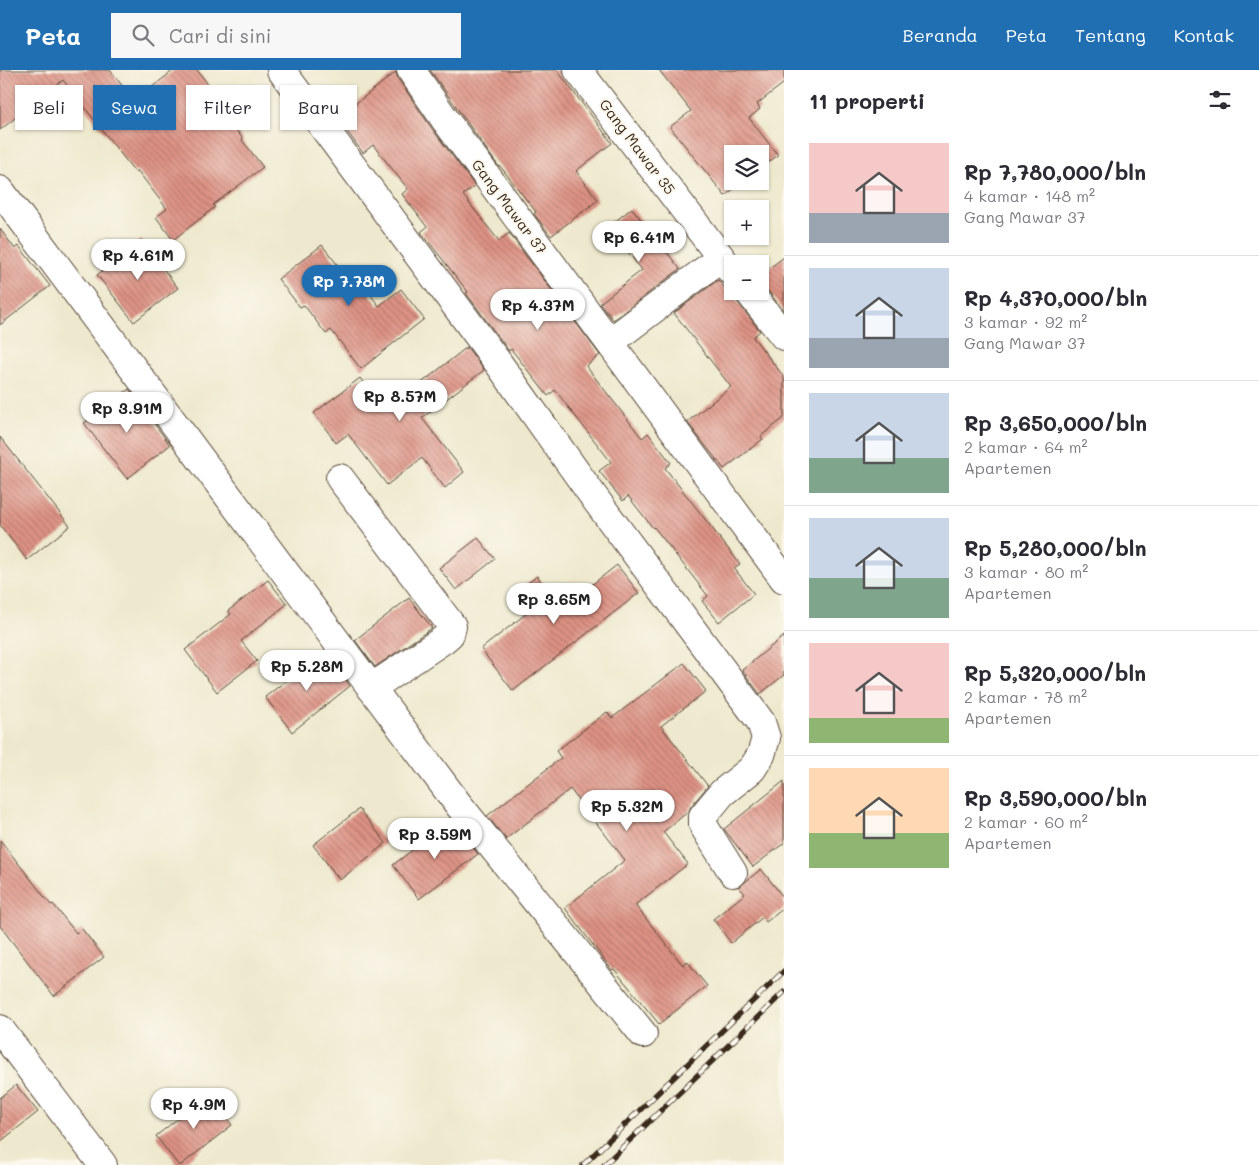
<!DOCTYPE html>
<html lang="id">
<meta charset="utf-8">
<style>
body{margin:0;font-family:Mali,sans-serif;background:#f7f7f7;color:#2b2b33;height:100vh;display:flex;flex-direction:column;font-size:19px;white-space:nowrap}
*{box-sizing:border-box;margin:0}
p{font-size:16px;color:#7c7c81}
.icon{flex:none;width:28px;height:28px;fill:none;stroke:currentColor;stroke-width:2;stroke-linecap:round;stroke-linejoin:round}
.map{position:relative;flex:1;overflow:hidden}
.panel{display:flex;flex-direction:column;background:#fff;width:475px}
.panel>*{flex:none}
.banner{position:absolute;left:15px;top:15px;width:475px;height:45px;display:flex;gap:10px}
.controls{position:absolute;left:724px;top:75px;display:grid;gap:10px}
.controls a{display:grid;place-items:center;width:45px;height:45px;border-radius:0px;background:#fff;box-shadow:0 1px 4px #0004;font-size:25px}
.price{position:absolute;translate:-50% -42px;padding:0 11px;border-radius:18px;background:#fff;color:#222;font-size:16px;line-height:32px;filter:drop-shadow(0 1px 2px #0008)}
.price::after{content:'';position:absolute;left:50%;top:30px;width:15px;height:11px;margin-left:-8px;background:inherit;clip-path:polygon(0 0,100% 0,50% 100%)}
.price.active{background:#1f6fb2;color:#fff}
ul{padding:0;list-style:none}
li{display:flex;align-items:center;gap:15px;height:125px;padding:0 25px}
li+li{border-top:1px solid #e1e1e2}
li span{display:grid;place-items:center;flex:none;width:140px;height:100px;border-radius:0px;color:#555}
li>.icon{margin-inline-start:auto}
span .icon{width:60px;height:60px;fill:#fffc;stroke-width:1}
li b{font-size:21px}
h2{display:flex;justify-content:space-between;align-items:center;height:60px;padding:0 25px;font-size:21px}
.tag{padding:0 18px;border-radius:0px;background:#fff;box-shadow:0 1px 4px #0004;font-size:18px;line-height:45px}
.tag.active{background:#1f6fb2;color:#fff}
header{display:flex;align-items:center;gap:30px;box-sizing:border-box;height:70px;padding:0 25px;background:#1f6fb2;color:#fff}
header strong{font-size:24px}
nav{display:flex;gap:28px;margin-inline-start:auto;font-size:18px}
.search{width:350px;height:45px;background:#f7f7f7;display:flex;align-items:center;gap:12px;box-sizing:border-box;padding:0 18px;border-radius:0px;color:#7c7c81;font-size:19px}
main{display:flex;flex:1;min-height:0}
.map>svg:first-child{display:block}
.building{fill:url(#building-back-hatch)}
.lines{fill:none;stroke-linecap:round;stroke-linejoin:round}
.minor-casing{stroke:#564738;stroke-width:30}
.minor{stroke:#fff;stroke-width:28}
.rail-casing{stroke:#3b2a1e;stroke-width:5.5}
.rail{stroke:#fbf7ec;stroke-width:4;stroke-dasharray:11;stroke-linecap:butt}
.labels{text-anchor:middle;stroke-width:4;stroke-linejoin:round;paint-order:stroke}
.street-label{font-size:15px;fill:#3b2a1e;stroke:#fbf7ec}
</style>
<header>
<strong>Peta</strong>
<div class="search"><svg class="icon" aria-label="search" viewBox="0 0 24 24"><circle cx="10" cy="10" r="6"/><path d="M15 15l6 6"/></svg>Cari di sini</div>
<nav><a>Beranda</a><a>Peta</a><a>Tentang</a><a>Kontak</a></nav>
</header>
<main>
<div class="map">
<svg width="784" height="1095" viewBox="0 0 784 1095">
<defs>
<pattern id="building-back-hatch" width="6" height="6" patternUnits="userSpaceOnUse" patternTransform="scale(1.25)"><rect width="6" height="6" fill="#dd9284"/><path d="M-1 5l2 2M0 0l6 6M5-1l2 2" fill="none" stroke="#b4776b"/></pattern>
</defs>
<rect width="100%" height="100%" fill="#fbf7ec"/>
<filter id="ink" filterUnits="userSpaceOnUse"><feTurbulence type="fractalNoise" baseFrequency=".02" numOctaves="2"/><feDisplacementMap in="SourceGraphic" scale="10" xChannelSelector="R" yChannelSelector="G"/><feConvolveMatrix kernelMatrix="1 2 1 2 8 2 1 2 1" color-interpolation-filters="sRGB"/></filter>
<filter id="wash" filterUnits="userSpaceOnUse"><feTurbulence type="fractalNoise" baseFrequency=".0096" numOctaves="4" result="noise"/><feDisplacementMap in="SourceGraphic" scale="20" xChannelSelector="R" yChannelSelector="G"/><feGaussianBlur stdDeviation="1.12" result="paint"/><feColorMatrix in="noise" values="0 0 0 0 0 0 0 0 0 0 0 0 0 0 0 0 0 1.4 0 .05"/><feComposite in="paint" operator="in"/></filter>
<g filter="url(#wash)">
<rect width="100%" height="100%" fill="#eee9ce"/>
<g id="blocks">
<path class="building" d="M0 0H110L134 31 174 0H197L213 21 208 24 243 69 242 70 263 97 213 135 215 137 173 170 156 147 167 139 137 100 135 102 63 10 0 60Z
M430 0H557L612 73 576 101 598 130 551 166 534 144 536 142 500 96 499 97Z
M659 0H784V13L757 34 760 39 749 48 778 85 760 99V84H732V111H744L725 126 670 57 691 41Z
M396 2 398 9 433 60 475 116 463 125 499 171 509 163 600 285 586 296 642 368 648 363 671 393 665 398 740 494 734 498 754 524 719 552 702 531 708 526 654 457 653 458 628 426 623 431 599 401 611 392 555 320 548 326 511 279 509 281 466 223 468 222 421 162 427 157 402 124 408 119 373 75 363 83 337 48Z
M632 138 680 199 613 250 600 233 642 200 608 157Z
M0 159 15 179 19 176 50 216 0 255Z
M141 170 178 218 134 252 97 205Z
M322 175 348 208 354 203 379 236 401 219 424 249 361 299 331 260 326 264 304 235 300 237 278 209Z
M784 187V241L760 211V205Z
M718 210 732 227 733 226 760 261 753 267 784 307V348L761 366 763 369 724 399 687 352 731 317 674 243Z
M467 277 484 300 422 348 464 402 445 418 422 388 387 415 348 364 336 373 314 343 360 308 386 341Z
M129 319 170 375 127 409 84 353Z
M0 367 70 456 27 490 0 455Z
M478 468 495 489 456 520 439 498Z
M617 495 639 523 513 621 481 579 527 543 513 524 537 506 562 538Z
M268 510 287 534 241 571 257 591 217 622 185 580 231 544 228 541Z
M409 528 432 558 375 597 355 570Z
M784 566V605L760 624 742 600Z
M318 586 324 594 331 589 350 616 292 662 265 627Z
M684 593 706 621 661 656 708 716 691 736 689 741 663 762 688 794 635 835 683 895 687 891 707 916 659 954 614 899 612 900 565 838 625 790 570 719 506 769 487 746 561 688 556 681 607 642 612 648Z
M784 711V773L753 797 724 759Z
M359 739 386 773 340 810 313 775Z
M447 753 459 768 463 765 478 784 419 829 393 795Z
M0 770 51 835 53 834 76 863 82 859 104 887 54 926 0 856Z
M761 799 784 828V838L766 852 763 847 731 873 713 849 745 824 739 817Z
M16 1015 38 1042 0 1072V1028Z
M209 1024 232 1055 181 1095H178L156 1066Z"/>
</g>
</g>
<g filter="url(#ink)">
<use href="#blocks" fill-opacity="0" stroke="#564738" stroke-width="1"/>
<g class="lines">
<defs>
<path id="minor" d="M281 0 499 294 596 430 761 652 766 668 761 685 752 699 722 723 703 746V755L733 803
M411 0 446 51 784 509
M578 0 732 202
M0 120 458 734 643 964
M748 221 784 266
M610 272 721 188
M340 408 452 556 450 564 443 570 371 618
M0 959 103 1095"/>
</defs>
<use href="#minor" class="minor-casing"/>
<use href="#minor" class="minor"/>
<defs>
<path id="rail" d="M583 1095 784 901
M604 1095 784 922"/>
</defs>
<use href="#rail" class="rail-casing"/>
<use href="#rail" class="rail"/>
</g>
</g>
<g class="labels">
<g class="street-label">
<text transform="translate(637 77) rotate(53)" y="5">Gang Mawar 35</text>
<text transform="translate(509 137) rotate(53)" y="5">Gang Mawar 37</text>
</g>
</g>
</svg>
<div class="controls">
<a><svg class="icon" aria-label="layers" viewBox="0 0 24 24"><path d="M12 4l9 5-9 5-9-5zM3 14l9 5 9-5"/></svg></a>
<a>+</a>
<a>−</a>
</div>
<b class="price" style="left:639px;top:193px">Rp 6.41M</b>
<b class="price" style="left:138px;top:211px">Rp 4.61M</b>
<b class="price active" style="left:349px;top:237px">Rp 7.78M</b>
<b class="price" style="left:538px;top:261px">Rp 4.37M</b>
<b class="price" style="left:400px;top:352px">Rp 8.57M</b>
<b class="price" style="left:127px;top:364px">Rp 3.91M</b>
<b class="price" style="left:554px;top:555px">Rp 3.65M</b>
<b class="price" style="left:307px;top:622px">Rp 5.28M</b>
<b class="price" style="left:627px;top:762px">Rp 5.32M</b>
<b class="price" style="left:435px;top:790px">Rp 3.59M</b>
<b class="price" style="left:194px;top:1060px">Rp 4.9M</b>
<div class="banner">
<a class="tag">Beli</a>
<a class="tag active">Sewa</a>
<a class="tag">Filter</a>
<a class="tag">Baru</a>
</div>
</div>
<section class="panel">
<h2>11 properti<svg class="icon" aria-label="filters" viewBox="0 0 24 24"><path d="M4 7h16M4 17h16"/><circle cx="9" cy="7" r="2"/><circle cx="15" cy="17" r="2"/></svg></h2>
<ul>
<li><span style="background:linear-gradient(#f6c9c9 70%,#9aa5b1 0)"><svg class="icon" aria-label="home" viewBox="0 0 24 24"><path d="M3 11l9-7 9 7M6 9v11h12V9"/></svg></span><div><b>Rp 7,780,000/bln</b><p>4 kamar · 148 m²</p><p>Gang Mawar 37</p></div></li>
<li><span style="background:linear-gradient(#c9d6e8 70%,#9aa5b1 0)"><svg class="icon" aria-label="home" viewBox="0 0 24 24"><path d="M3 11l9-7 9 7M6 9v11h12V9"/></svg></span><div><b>Rp 4,370,000/bln</b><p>3 kamar · 92 m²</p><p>Gang Mawar 37</p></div></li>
<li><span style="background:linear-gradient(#c9d6e8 65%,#7fa58c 0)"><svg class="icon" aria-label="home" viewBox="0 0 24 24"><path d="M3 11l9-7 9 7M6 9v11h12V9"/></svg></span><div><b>Rp 3,650,000/bln</b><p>2 kamar · 64 m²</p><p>Apartemen</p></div></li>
<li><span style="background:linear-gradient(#c9d6e8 60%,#7fa58c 0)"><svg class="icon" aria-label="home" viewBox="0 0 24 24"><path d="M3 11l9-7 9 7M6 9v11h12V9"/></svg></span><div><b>Rp 5,280,000/bln</b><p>3 kamar · 80 m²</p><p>Apartemen</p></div></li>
<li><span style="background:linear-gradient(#f6c9c9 75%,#8fb573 0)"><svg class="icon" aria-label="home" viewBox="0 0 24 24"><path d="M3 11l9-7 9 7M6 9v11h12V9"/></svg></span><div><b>Rp 5,320,000/bln</b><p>2 kamar · 78 m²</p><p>Apartemen</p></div></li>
<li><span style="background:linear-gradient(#ffd9b3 65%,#8fb573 0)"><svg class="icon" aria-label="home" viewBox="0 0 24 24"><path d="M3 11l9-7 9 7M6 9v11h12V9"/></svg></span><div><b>Rp 3,590,000/bln</b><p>2 kamar · 60 m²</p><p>Apartemen</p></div></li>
</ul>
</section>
</main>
